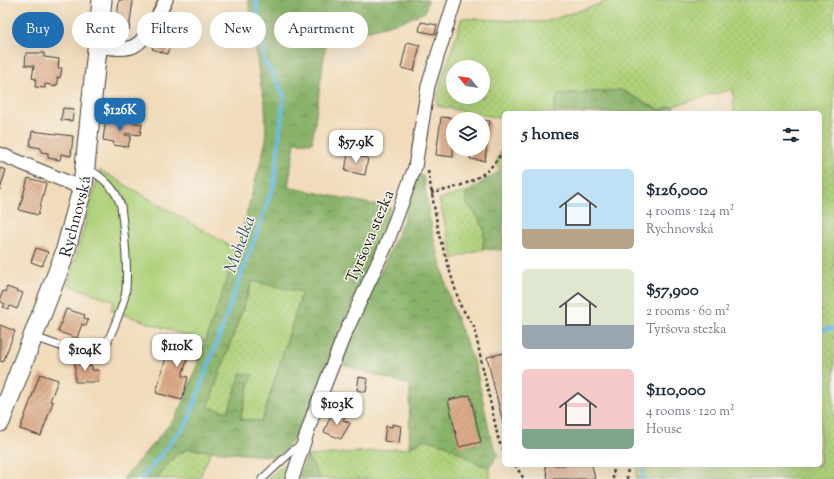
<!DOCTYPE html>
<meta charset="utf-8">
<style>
body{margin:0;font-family:"Sorts Mill Goudy",serif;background:#f6f6f7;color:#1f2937;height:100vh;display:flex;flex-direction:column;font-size:15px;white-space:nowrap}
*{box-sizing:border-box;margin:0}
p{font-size:13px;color:#747a83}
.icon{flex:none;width:22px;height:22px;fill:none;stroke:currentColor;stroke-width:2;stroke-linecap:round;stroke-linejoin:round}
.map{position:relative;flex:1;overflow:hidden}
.drawer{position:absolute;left:502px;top:111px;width:320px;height:356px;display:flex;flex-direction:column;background:#fff;border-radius:6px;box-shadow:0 4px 16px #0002}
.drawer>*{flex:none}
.hud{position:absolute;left:12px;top:12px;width:380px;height:36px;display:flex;gap:8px}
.needle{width:26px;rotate:300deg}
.tools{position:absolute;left:446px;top:60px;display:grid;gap:8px}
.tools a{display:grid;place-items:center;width:44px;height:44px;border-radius:50%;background:#fff;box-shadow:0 4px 16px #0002;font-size:20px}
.price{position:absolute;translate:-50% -34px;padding:0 9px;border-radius:8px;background:#fff;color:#222;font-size:13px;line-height:26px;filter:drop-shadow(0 1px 2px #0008)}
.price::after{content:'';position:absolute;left:50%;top:24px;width:12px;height:9px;margin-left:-6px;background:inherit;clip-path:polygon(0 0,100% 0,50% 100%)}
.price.active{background:#1f6fb2;color:#fff}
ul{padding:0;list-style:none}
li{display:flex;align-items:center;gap:12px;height:100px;padding:0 20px}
li span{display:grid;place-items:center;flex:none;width:112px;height:80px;border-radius:6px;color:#555}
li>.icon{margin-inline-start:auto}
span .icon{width:48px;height:48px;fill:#fffc;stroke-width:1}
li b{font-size:17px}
h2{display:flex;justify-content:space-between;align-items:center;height:48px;padding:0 20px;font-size:17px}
.tag{padding:0 14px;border-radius:18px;background:#fff;box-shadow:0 4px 16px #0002;font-size:14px;line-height:36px}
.tag.active{background:#1f6fb2;color:#fff}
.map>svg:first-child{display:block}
.grass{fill:url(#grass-dots);stroke:#65764b;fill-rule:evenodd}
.forest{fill:url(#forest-crowns);stroke:#536843;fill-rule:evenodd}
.green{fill:#aed17a;stroke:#65764b}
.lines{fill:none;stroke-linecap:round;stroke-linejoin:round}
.stream{stroke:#69bce5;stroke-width:4}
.building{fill:url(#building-hatch)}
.lane-casing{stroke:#3c3934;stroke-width:9}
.street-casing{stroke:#3c3934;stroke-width:15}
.secondary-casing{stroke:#3c3934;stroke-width:21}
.path{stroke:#3c3934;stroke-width:2.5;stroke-dasharray:3 3;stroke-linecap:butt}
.lane{stroke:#fff;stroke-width:7}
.street{stroke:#fff;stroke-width:13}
.secondary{stroke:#fff;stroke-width:19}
.labels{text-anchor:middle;stroke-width:3;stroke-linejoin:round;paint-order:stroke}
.street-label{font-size:16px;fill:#1c1c1c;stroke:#f7f3e8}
.water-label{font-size:17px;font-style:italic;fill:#375462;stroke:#f7f3e8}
</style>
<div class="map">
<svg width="834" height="479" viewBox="0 0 834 479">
<defs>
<pattern id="grass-dots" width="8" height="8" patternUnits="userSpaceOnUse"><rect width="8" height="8" fill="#aed17a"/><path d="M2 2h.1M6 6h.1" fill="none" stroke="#95b369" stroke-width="1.8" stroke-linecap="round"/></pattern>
<pattern id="forest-crowns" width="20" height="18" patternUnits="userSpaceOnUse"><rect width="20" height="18" fill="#8ab36a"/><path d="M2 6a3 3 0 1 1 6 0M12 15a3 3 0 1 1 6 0" fill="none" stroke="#709156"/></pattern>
<pattern id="building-hatch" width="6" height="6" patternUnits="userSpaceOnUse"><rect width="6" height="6" fill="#dbaa89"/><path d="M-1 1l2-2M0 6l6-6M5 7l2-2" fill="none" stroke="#bb9276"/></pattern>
</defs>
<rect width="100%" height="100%" fill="#f7f3e8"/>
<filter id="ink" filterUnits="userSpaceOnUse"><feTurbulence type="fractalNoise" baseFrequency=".025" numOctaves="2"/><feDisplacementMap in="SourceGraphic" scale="8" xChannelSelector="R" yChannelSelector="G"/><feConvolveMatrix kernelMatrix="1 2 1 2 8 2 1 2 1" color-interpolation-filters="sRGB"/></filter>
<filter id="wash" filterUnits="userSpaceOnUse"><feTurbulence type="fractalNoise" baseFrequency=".012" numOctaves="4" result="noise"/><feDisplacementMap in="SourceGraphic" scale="16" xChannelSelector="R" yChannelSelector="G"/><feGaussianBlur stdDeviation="0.9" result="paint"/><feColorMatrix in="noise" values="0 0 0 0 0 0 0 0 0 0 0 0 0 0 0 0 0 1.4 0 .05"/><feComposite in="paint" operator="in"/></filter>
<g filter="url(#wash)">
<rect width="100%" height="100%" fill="#f1dbba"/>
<path class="grass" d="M612 0H834V479H636L638 465H820V113H734L733 89 659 110 621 90 558 94 553 113H504V119L437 106 439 88 462 18 544 22ZM453 67H483V97H453Z
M504 144V172L500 171 496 162Z
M467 192 465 202C479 217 489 228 482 249L453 259 439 199Z
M253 281 302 292 262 421 240 419 252 375 241 373 228 412 207 407Z
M425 439 446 445 478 464 490 467V479H321L307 456 409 448Z
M188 449 211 451 199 479H155L176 455Z
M297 454 288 479H267Z"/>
<path class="forest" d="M248 0H428L425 12 406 20 326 42 312 143 295 142 288 187 391 208 378 245 339 331 304 429 278 457 188 449 176 455 155 479H123L175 418 183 404 237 250 266 141 265 103 261 86ZM252 281 302 292 262 421 240 419 252 375 241 373 228 412 208 407Z
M621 90 659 110 673 106 675 113H553L558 94Z
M500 171 504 172V222L503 223 504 250 482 249C489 228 479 217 465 202L467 192Z
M417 175 423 176 432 231 451 303 476 368 491 439 498 454 490 467 478 464 446 445 425 439 409 448 410 385 340 364 404 219Z
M307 456 321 479H298Z"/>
<path class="green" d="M100 170 237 250 205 342 111 310 114 301 68 285Z"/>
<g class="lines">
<path class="stream" d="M820 330 834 328
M141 479 188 421 274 185 284 95 264 60 256 0
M643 479 645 465"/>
</g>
<g id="blocks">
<path class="building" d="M119 0H133L129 30 116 29Z
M162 21 177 27 167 54 152 49 156 38 152 36Z
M421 22 437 25 435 34 419 31Z
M407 42 420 45 414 71 401 68Z
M26 53H44V57L59 59 58 68H62L60 78 57 77 58 84 53 87 51 85 45 84V88L35 87 36 79 32 78 34 66 25 65Z
M63 108 74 109 72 121 61 120Z
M441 117 453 118V157L436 155Z
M106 118 142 124 140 135 126 133 125 135 131 136 128 147 113 145 114 142 103 140Z
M483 120 490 121 485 161 470 159 471 153H474L475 149H483Z
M32 131 73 136 71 156 61 154 60 160 48 158V153L41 152V148L30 146Z
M352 152 361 153V157L368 158 365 175 345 171 348 154 352 155Z
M0 168 6 170 0 190Z
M28 178 46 183 38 215 19 210Z
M36 248 48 252 42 266 31 262Z
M7 287 23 293 17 309 10 306 8 309 3 307 5 304 1 302 0 298 3 291 5 292Z
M66 309 85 315 84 318 88 320 86 326 82 324 77 338 58 332Z
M0 325 15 331 3 362 0 361Z
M172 337 202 346 197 360 188 357 182 376 188 377 182 400 156 393Z
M504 353V422L503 423 487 357Z
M75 358 86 359V366H92V370H99L98 382H75Z
M40 374 58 380 50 401 53 402 41 436 20 429Z
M359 377 368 379 366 392 357 390Z
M470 395 481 442 459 447 448 400Z
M335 413 345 417 343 420 350 423 341 439 324 432 331 415 334 416Z
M392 424 401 426 399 443 384 441 386 426 392 427Z
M545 465H592L595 479H548Z"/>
</g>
</g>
<g filter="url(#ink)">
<use href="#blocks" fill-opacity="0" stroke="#3c3934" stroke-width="1"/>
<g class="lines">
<defs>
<path id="lane" d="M34 337 86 355C91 355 97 355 101 352 108 345 126 299 126 289 128 262 124 233 121 206 115 187 103 178 86 167
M262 479 292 451 301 445"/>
<path id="street" d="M97 46C108 47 124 51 134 46 148 39 159 13 166 0
M0 154 72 184 83 186
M292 479 313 415 343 338 387 243 415 167 428 86 455 0"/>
<g id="secondary">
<path id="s1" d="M0 422 64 256 83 186 102 0"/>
</g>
</defs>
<use href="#lane" class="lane-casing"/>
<use href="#street" class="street-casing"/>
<use href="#secondary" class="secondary-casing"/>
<path class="path" d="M428 171 439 235 460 305 474 327 499 442 504 450
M431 193C450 190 473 183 488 170 494 164 499 157 504 150
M515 465 524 479
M613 479 614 465
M627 479 628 465"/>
<use href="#lane" class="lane"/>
<use href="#street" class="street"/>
<use href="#secondary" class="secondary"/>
</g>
</g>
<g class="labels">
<g class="street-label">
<text dy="6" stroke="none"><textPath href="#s1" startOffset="219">Rychnovská</textPath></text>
<text transform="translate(369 236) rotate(-67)" y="6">Tyršova stezka</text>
</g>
<g class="water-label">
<text transform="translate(239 244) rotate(-70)" y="6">Mohelka</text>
</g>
</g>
</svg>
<div class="tools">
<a><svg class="needle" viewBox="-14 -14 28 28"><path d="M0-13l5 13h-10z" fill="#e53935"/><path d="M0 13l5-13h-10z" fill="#747a83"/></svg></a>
<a><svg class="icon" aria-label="layers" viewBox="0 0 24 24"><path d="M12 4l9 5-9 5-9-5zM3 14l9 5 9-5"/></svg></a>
</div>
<b class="price active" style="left:120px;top:132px">$126K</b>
<b class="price" style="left:356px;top:164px">$57.9K</b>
<b class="price" style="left:177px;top:368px">$110K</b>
<b class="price" style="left:85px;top:372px">$104K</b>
<b class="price" style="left:337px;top:426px">$103K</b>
<div class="hud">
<a class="tag active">Buy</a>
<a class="tag">Rent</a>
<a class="tag">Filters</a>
<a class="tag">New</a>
<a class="tag">Apartment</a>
</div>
<section class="drawer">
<h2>5 homes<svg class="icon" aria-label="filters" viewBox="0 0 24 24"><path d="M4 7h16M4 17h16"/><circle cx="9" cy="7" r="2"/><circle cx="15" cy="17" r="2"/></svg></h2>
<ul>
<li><span style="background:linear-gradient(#bfe0f5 75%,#b9a48a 0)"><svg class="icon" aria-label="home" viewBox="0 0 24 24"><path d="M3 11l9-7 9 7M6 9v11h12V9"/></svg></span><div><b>$126,000</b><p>4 rooms · 124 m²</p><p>Rychnovská</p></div></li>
<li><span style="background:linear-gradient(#dfe7d0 70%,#9aa5b1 0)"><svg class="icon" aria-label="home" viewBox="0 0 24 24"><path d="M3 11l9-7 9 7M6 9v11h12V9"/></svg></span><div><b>$57,900</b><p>2 rooms · 60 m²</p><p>Tyršova stezka</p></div></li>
<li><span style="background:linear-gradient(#f6c9c9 75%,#7fa58c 0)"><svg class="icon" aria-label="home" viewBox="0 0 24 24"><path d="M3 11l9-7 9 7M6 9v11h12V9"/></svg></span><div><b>$110,000</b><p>4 rooms · 120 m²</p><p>House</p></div></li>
</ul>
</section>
</div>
